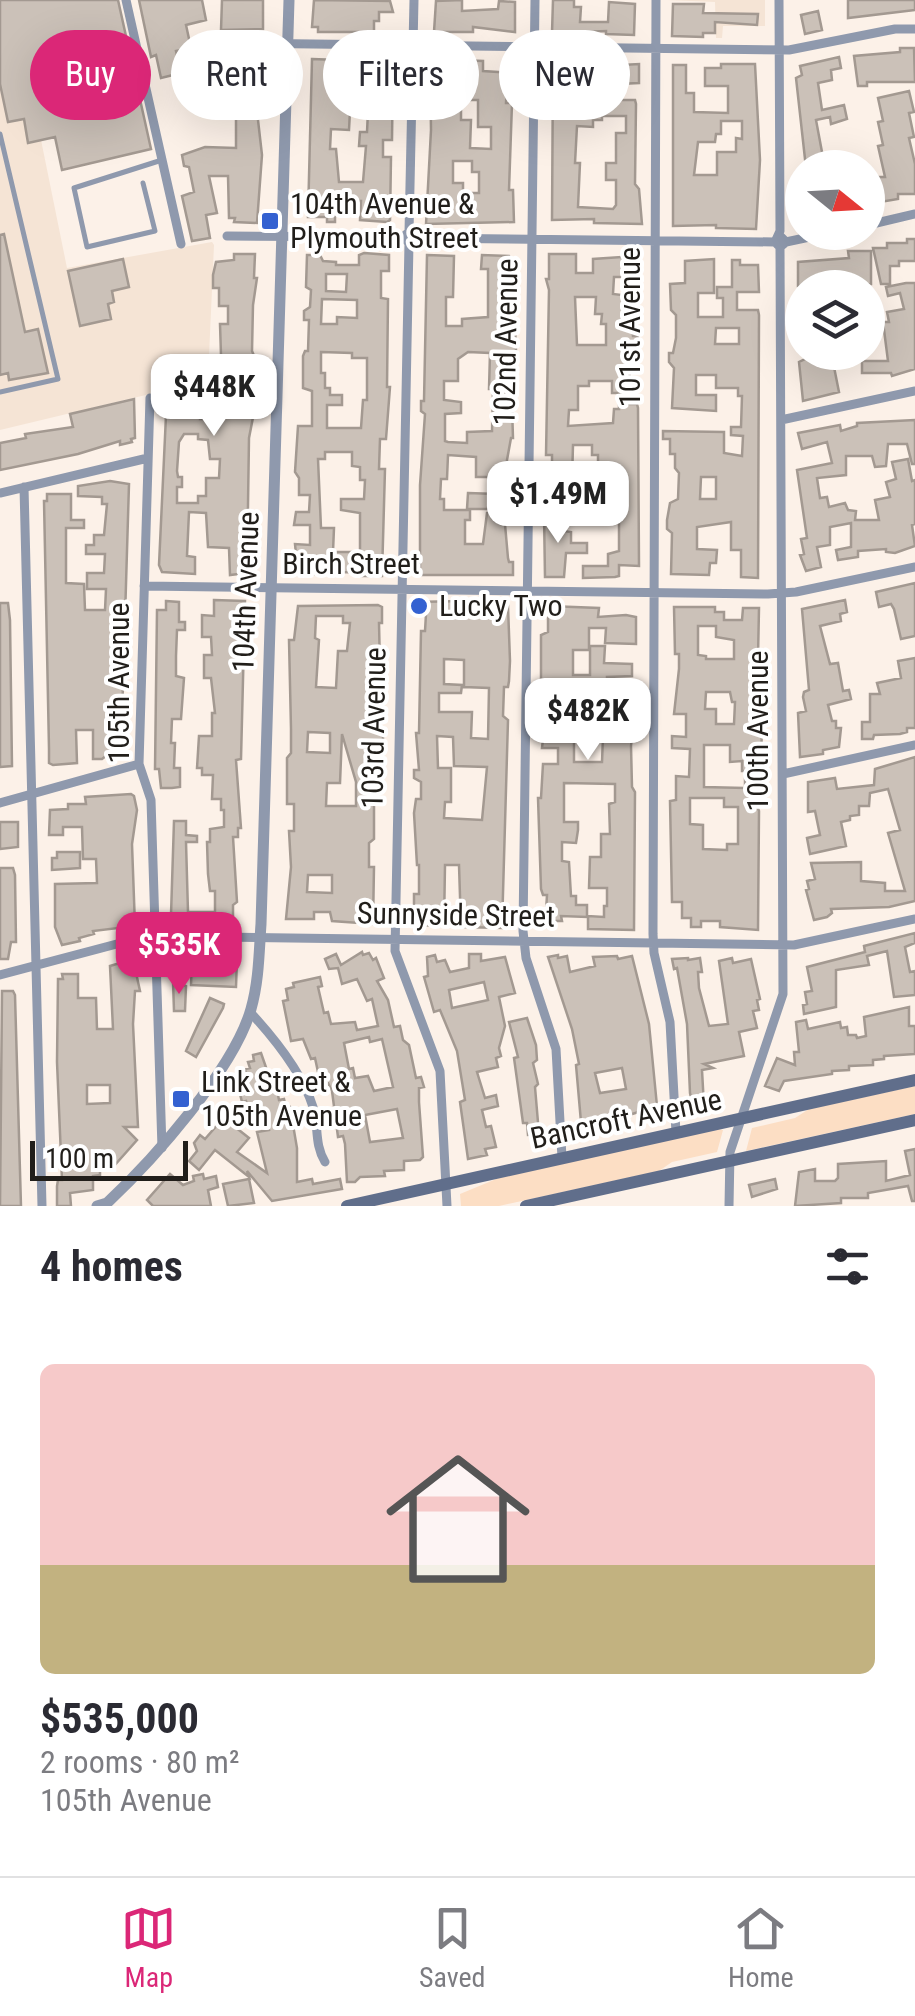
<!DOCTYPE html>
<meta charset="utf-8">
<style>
body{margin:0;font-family:"Roboto Condensed",sans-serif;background:#f7f7f7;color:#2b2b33;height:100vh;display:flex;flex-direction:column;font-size:38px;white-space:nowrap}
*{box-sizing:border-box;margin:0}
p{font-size:32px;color:#7c7c81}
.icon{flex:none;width:55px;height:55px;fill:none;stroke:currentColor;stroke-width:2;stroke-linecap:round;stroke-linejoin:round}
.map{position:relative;height:1206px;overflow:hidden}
.side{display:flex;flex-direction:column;background:#fff;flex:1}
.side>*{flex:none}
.top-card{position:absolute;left:30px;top:30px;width:855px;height:90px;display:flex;gap:20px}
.needle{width:65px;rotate:108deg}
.controls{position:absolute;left:785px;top:150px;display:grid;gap:20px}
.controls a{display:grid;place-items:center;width:100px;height:100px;border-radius:50%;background:#fff;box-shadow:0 10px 40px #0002;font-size:50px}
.scale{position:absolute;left:30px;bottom:25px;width:158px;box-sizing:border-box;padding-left:10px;border:5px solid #211e1a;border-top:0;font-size:28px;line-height:35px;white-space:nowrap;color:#211e1a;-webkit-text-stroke:8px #fff;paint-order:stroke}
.price{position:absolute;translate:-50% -85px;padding:0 22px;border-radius:20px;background:#fff;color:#222;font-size:32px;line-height:65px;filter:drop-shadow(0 2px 5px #0008)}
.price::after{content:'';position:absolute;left:50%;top:60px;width:30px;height:22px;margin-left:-15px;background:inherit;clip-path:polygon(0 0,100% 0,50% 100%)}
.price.selected{background:#db2777;color:#fff}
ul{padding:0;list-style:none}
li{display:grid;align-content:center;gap:20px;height:530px;padding:0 40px}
li span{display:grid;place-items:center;height:310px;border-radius:15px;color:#555}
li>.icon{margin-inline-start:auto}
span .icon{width:180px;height:180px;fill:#fffc;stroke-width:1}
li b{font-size:42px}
h2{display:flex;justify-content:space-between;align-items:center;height:120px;padding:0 40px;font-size:42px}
.tag{padding:0 35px;border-radius:45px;background:#fff;box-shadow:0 10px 40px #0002;font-size:35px;line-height:90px}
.tag.selected{background:#db2777;color:#fff}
.menu{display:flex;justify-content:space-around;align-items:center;height:140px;border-top:2px solid #e1e1e2;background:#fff;font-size:28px;color:#7c7c81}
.menu a{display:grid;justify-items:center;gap:5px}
.menu .selected{color:#db2777}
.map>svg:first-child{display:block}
.built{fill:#f5e4d5}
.green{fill:#fcdec4}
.building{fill:#cbc1b8;stroke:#a39991;stroke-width:2.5;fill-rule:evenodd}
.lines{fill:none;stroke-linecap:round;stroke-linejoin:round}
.service{stroke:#8f99ad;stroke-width:5}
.minor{stroke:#8f99ad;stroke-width:9}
.tertiary{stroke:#8f99ad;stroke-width:11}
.secondary{stroke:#606e8b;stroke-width:12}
.poi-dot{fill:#3361d1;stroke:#fff;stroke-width:4}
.labels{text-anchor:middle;stroke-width:8;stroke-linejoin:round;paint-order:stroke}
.poi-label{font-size:30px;fill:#211e1a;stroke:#fff;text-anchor:start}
.street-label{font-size:30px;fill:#211e1a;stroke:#fff}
</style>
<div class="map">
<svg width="915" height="1206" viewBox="0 0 915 1206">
<rect width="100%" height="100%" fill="#fcf1e8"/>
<path class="built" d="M0 0 25 61 67 268 212 242 214 245 208 378 200 382 0 430Z
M667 0H765V26H723L722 38H716L715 2Z"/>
<path class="green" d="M915 1086V1114L746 1151 752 1128 795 1118 809 1109Z
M718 1129 723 1130 717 1152 672 1162 659 1171 499 1206H461L460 1194 501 1177Z"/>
<path class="building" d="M0 0H118L151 149 62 170 55 137 28 143 24 119 8 122 0 84Z
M139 0H202L206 20 186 25 191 48 176 51 181 73 161 78 156 55 151 57Z
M222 0H263V29L221 30Z
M314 0 390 1 393 12H379V21H374V32H318V27H312Z
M462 0V11L498 9 499 1 515 2V32L473 27V32H434L436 1Z
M553 0H574V7H581L580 22H608L609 2 635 4 634 35 606 34V31L552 33Z
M848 0H915V10L848 18Z
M673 4H704L703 13 758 14 757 25 715 22V33H703V37L672 36Z
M818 11 822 30 805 34 801 15Z
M900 48H914L915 82H867V86H858L854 56 900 52Z
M839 57 841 68 831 70 832 80 818 83 822 110 844 105 847 119 831 124 830 117 816 120 825 168H806L796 78 802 75 800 66Z
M221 59 264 62 258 120 262 155 257 223 234 222 235 218H229L228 176H209L217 213 206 215 210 238 192 241 182 196 194 192 189 167 184 166 182 155 205 147 236 148V90L217 89V100L189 106 187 97 196 95 191 78 220 71Z
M312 59 338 60V76L334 75 335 102H351V94H359V60L393 61 392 140H383V157H391L390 220 387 222 360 220 361 201 335 200V222H327V217H308ZM350 111H368L367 132H360L359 146H366L363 182H339L336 149H330L331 129 349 130Z
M430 59 483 61V71L513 73V83L507 87 506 103H512L509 190H513L514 222 426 224 431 130ZM461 100H478V127H491V149L470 148 471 120H461ZM453 161H472V172H479V193H463V183H453Z
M557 63 580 65V85H603V66L639 64V83L618 84V100H635L636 104 635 184 639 189 642 224 594 223V219L552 220 553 64ZM575 93H595V109H575ZM602 116H626V133H616V163H606V180H616V205L613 209 578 207 580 163H575L577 126 593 127V120H602Z
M721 64H755L760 160 756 229 716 228V225L673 226V65H686V93H694V112L728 113V86H705V68H721ZM721 121H742V139L736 138V152H717V175H694L698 142H715L716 134H721Z
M909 91 914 112 909 113 914 137 909 138 915 164V194H898V199L868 204V187H872V177H885L878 146 883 145 878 122 883 121 878 98Z
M4 234 25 332 38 329 48 373 9 380 8 373 0 375V235Z
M907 239H915V261H899V266H890V284H881L873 248H887V243H907Z
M848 251H871V284L849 286V279H819V286H798V262L849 258Z
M364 253 389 255V271H381V298L388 299 387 387H390L386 439H380L379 469H385L382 576H357L349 572 298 575 295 544 310 545V525H294L296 512H309L310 495H299V478L295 472 298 426H312V391L303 388V356L305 351H308L309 320H304V311L310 307 311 290 306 287 307 255H320L323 261 336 262V265H359V255ZM326 274H347L346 292 326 291ZM322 299 357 300V318L337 317V324H321ZM321 352 352 353V358H367V400H363L361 428H327V405H342V395H330V388H325V373H321ZM325 452H352V466L360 467V480H365L364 499H341V510L360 513V552H333L334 528H321L318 459H325Z
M234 254H255L254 278H257L253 305 252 351 255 358 252 399H255V407L249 438 247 573 230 575 229 548 208 547 206 513 189 512 187 556 195 557V574L162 572 159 565 167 394H183L182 407H200V419H222V402H201V386H222L220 324H228V306H219V288H213V275L216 262 234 260ZM184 434H198V439L208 440 210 459H220L219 478H206V496H198V503H177V487H182V477H178L177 471 179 442Z
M549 254H576V273H593V259L636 256V269H628V277H614L613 294 630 296 633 336H638L637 369H630L628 404H637L638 408 639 566 619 565V576L615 577 583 578V566H608V554L619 551V512H615L616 495H612L616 467 598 466V455H592V445H573L572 482H578L577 496H587L591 512H581V508H565V494L546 493V482H552V455H546L549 290 546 279H549ZM575 297H596L595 314H602L601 324H606V345H577ZM589 381H612V393H619V409H614L613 423 568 426 569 410H578V386H589Z
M427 255 454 256 453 297H446V326H462V319L488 317V269H481L482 255 509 256 512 261 510 297H514L516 351 511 373 513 438H511L507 460 506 491H489V477H476V457L448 455 447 479H441L440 499H444V510H470V520H465V544H483L487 513H504L508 558 509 562H513V575H420V485L425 414 421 411V401H424ZM468 352 490 353 489 389H493L492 431 467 432V443L448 442 445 441V414L461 413V402L444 400V381H458V359Z
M123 259 129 287 112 291 114 302 108 304 111 319 80 326 68 271Z
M714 259V293H698V317H723V298H717V287H732V260H740V265H758L759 292H737V310H758L759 315 758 578 741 577V550H731V522L697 527V549L717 550 716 563H710L709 575 671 574 672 533 667 529V520L670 503 678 499 679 473 675 468V454H670V439H663V431L724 432V453L742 456 743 436 731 435V427H741L742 396H738V388H716V375H696V395H716V411L672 408 674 368 669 362V353H673L676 338V315L671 310 670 284 685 283V261ZM716 328H739V344H715ZM701 477H716V499H700Z
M906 283H915V369L892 376 891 373H862V361H888L883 322H889L887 312 904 309 900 293 888 296 886 287Z
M803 352H855L833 362 839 392 803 401 799 362 805 359Z
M134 399 135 438 131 439 132 442 120 445V441L78 454 0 470V443L26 438 25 434 73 427 70 414Z
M915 420V464H912L907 444H888L886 466 875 467 872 456H846V475L817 478 820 498 827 497 829 507 845 503 848 510 856 511 855 520H879L875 500 890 497 886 482 896 479 892 462 908 459 912 481 915 480V524L912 525 915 546 895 553 886 552V549L858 551V557L838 560 836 550 851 547V523L830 527V545L817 547 821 567 806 571 800 555 804 554 801 539 807 538 797 470 832 463 827 442 802 449 798 433 840 425 841 431 857 426V423Z
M110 481 129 484 121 751H112L102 759H93V730H76L77 763 53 765 49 763V749L44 501H47V494H71V520H84V528H66V583L84 584 85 610H105L106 589H87V573H104L105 554H86V545H94V535H104L107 504H102V497L78 496V486Z
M468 493 496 494 495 509H467Z
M544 514H564L563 531 571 532V543H587V553H566L564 577H545Z
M915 583V636L901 639 894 609 891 604 879 607 876 592Z
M214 600 245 601 241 759 236 760 241 828H238V837H233L237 902 233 905V926L176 923 174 915H171L174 821H186V835L197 836V842H186L188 912H215V891H210L208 874 207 842H210V829L224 827V810H221V799H212L213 775H202V768H197L199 736H212V713H215L211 678H204V655H212L211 637H202V615L214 616Z
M845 600 847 612 840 614 841 621 820 626 830 664 838 663 843 691 849 690 851 699 828 705 832 721H836V728H841L839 747 823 750V754L800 757 798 713 806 711 803 697 804 692 809 690 802 609Z
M166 601 179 602V622H185V630H177L176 656V676L184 678 181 719H172L171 743H175L174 768H180V787L172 788H161L159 769H155L157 610H166Z
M464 601 470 602V607L508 606 510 661 509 681 508 687H504L503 716 508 720 502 928 461 927 459 865H445L444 926 414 925V894H419V865H417L414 813 416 799H421V782L414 778V770H419L416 733H419L421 631H425L426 614H414V602ZM444 659 464 660V687L489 688 488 739 471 738 472 712H439V693H461L462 685 444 684ZM437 736 453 737 454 766 487 767 482 820 444 818 445 802H451V768H438Z
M0 603H8L10 620 12 766 0 767Z
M378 605 382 607V623H379L381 711H378L377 730 383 732V744H379V782H374V839L369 843V867H374L373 924 332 921 330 912H314V919H286L291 867 289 831H294V804H287V758L291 753V729L289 640H294L298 606ZM316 616H343V623H350L347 651H338L336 688 316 687 319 640 315 638ZM308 732 330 733V753L307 752ZM342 734 356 782V806H326L327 783H340ZM308 875H332V893L307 892Z
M548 606 599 608 598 617 626 615 636 617V644L605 643 606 628H589V650H573V675H590V646H605L604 663 632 664V676L607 677V693L636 694 631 746 632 787 635 792 634 930 588 929V916L604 917V906H607V888H589L590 857H601V834H610L609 804 615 802V784L564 783V822H578V830L576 843 562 842V861L569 862 571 896H576V905H587V917L561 916 562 921H555V927H545L547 895H543L541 889 538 798H541L543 764H558V748H542L543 739H551L552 720H546L547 688 541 685V635L548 632ZM589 718H610L609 737H603L602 762H574V731L589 732Z
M674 607H715V612H724V620H742L743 608H759L757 707H762L761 789H749V806H757L759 811 758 930 720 927V921H701V927H691V918H682V902H672L670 801 676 800V776L689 777 690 749 672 748V736L686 737V714H674L679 669V654H675ZM698 626H716V637L734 640V659H706V656L698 655ZM706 692H730L732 702H735L734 724H716V709H705ZM704 745H730V762L742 761V771H745V788L704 787ZM690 798H724V807H738V844H727V850L703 849V825L690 824Z
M915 658V728H907V732L900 734 874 735 873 739H862V722H870V694H880L877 683 901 678 898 661Z
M915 757V901L889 907 831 909 832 913 827 917 814 920 806 890 809 889 807 881 815 879 811 863 861 862V881L885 883V891H905L888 833 900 830 888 789 870 793 869 806H859V815L850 816V820L841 822 846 846 810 854 807 838 820 835 815 811 808 812V782L835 778 837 789 874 785 875 769Z
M131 794 134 796 137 810 132 844 135 926 93 931 94 934 79 938 80 941 62 945 55 927V884L97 883 96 859H83L82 827H63V835H49L50 810 68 809V804H86L85 797Z
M0 822H18V847L0 849Z
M57 852H80V868L52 870V858H57Z
M0 868H13L15 875 16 942H11L8 959H0Z
M915 933V943L905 947 910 972 915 971V995L894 997 887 951 867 956 869 965 836 970V1007L804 1014 803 1005 807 1004 805 992 812 991 807 967 865 952 864 946Z
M362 952 363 955 369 953 373 960 376 958 384 978 377 981 388 1000 394 1027 400 1026 403 1040 409 1045 416 1078 421 1077 424 1087 419 1088V1102L423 1157 420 1160 404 1161V1170L384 1171 385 1176 360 1177 355 1182H347L345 1144 343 1136 338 1137 332 1091 328 1083H324L322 1072H318L315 1058 311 1059 303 1039 291 1041 283 1001 288 1000 286 989 294 987 293 983 320 977 322 986 318 987 324 1013 328 1012 331 1024 355 1022 357 1030 378 1026 372 999 367 1001 357 979 342 984 338 968 329 969 325 959 336 954 341 965ZM369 1037 370 1042 382 1039 393 1087 374 1091 368 1076 355 1078 353 1068 349 1069 344 1043ZM397 1109 403 1138 370 1142 365 1115Z
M469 954H481V961L505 957 515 993 499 997 505 1026 499 1048 501 1056 496 1058 498 1067 477 1072 485 1098 496 1095 498 1106 482 1110 486 1127 491 1126 496 1147 485 1149 487 1155 468 1159 460 1102 465 1100 457 1051 440 1010 434 1012 424 977 428 976 427 957 435 955 437 962 445 960 450 972 469 968ZM484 982 488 1000 452 1008 449 990Z
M558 955V958L567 956 570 972 595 966 593 957 617 956 618 959 632 956 649 1024 657 1106 626 1116 581 1122 576 1065 579 1064 572 1029 548 957ZM622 1068 626 1089 600 1093 595 1073Z
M192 958 224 961 226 958 237 959 236 987 191 985Z
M688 958V960L700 958 702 972H698L699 988 709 1026 728 1024 719 961 732 958 733 963 751 959 760 999 757 1000 759 1010 753 1011 757 1028 739 1032 744 1056 704 1064 713 1068 702 1070 704 1106H693L690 1093 687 1024 677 968 674 969 672 959Z
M133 959 140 991H135L133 1024 138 1127H124L137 1140 114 1166 100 1152V1175L93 1176V1190L70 1193 71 1206H57V1186L58 1180H62L57 1062 58 979H63L62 974H78V998H96L97 1029H113L110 966ZM87 1085H110V1103L87 1104Z
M173 981 186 986 185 1011H174Z
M2 991H13L15 995 21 1206H0Z
M210 998 224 1004 223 1008 196 1057 186 1051Z
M909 1007V1026H915V1054L884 1056V1059L873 1060V1065L849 1066V1070L832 1071V1074L784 1081 779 1091 765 1086 777 1058 795 1065 794 1052H799L796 1022 806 1020 808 1029 840 1022 841 1028 847 1027 848 1035H856L857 1038 866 1036 864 1017Z
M527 1018 536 1045 537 1060 533 1063 538 1084 535 1087 539 1134 528 1135 527 1123H523L514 1058 518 1057 509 1022Z
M261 1053 270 1079 273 1078 276 1085 279 1100 284 1099 286 1108 290 1107 297 1148V1182L312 1179 313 1184 340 1179 342 1189 272 1201 247 1171 249 1177 215 1150 199 1170 189 1161 197 1151 194 1143 200 1135 205 1139 219 1123 223 1126 230 1123 249 1138 237 1152 267 1173 257 1132 269 1130 264 1108 249 1112 246 1101 242 1102 239 1090 234 1091 232 1082 247 1079 245 1069 250 1068 248 1062 254 1061 253 1055Z
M915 1149V1201H912L908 1186 868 1193V1198H841V1203L795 1206 799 1172 815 1169V1181H835L838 1178V1164L886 1161V1181L910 1175 905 1151Z
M170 1174 183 1185 194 1181 193 1176 203 1174 204 1179 216 1176 218 1187 208 1190 211 1206H153L147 1200Z
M249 1179 254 1203 228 1206 223 1184Z
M775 1179 777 1189 752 1197 749 1185Z"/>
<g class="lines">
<path class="service" d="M0 134 58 379 0 392
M143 183 155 231 87 247 74 188 162 160"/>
<path class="minor" d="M126 0 181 244
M535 0 523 931 526 958 556 1049 562 1158
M656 0 653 934 654 953 670 1022 676 1133
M779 0 780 231 775 242 780 247 786 242 780 236
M226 43 789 50 895 29H915
M868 225 915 214
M409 232 403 237 409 243 415 238 409 232 414 0
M227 236 403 237
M415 238 775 242
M786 242 833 232
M409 243 395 951 440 1071 447 1206
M150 398 139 764 151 800 162 1148
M781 420 915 391
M24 487 42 1206
M0 493 148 458
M144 586 768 594 796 592 915 567
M783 774 915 745
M0 803 139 764
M0 975 147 936 794 945 915 919
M250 1012C274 1038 302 1072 313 1107 319 1126 314 1144 325 1162
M729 1206 730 1152 783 994 780 247"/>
<path class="tertiary" d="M97 1206 107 1203C153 1160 234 1069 251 1009 259 981 259 952 261 924L289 0"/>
<path class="secondary" d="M347 1206 915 1080
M526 1206 915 1120"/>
</g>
<g class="poi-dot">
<rect x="260" y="211" width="20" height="20" rx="5"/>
<circle cx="419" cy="606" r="10"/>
<rect x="171" y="1089" width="20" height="20" rx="5"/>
</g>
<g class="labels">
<g class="poi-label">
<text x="290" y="214">104th Avenue &amp;<tspan x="290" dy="34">Plymouth Street</tspan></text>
<text x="439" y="616">Lucky Two</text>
<text x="201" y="1092">Link Street &amp;<tspan x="201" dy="34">105th Avenue</tspan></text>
</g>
<g class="street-label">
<text transform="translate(630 327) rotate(-90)" y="10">101st Avenue</text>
<text transform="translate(506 342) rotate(-89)" y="10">102nd Avenue</text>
<text x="351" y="574">Birch Street</text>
<text transform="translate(246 592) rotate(-88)" y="10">104th Avenue</text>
<text transform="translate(119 683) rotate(-90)" y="10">105th Avenue</text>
<text transform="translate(374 728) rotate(-89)" y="10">103rd Avenue</text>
<text transform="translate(758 731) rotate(-90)" y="10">100th Avenue</text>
<text transform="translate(456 915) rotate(1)" y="10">Sunnyside Street</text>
<text transform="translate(626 1119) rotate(-12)" y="10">Bancroft Avenue</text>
</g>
</g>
</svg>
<div class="controls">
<a><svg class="needle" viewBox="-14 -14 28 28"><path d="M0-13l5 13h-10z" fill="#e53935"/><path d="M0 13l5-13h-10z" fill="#7c7c81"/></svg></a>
<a><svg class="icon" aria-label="layers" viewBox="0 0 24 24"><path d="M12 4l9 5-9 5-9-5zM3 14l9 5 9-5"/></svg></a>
</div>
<div class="scale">100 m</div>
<b class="price" style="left:214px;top:439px">$448K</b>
<b class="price" style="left:558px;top:546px">$1.49M</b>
<b class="price" style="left:588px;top:763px">$482K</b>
<b class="price selected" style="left:179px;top:997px">$535K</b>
<div class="top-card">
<a class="tag selected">Buy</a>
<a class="tag">Rent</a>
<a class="tag">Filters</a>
<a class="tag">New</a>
</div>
</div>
<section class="side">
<h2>4 homes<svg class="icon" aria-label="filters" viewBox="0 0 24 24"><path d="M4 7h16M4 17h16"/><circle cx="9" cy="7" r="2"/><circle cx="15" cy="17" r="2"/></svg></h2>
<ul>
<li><span style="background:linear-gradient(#f6c9c9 65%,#c2b280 0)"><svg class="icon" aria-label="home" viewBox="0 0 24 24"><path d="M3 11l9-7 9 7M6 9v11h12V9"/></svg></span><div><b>$535,000</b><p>2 rooms · 80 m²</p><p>105th Avenue</p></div></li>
</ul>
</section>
<nav class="menu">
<a class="selected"><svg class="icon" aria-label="map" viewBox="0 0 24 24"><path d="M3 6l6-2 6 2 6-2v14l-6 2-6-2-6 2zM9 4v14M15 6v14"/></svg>Map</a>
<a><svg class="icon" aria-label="saved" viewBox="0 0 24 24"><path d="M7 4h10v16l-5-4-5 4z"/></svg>Saved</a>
<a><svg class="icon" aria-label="home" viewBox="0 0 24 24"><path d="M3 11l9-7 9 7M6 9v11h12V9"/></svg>Home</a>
</nav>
